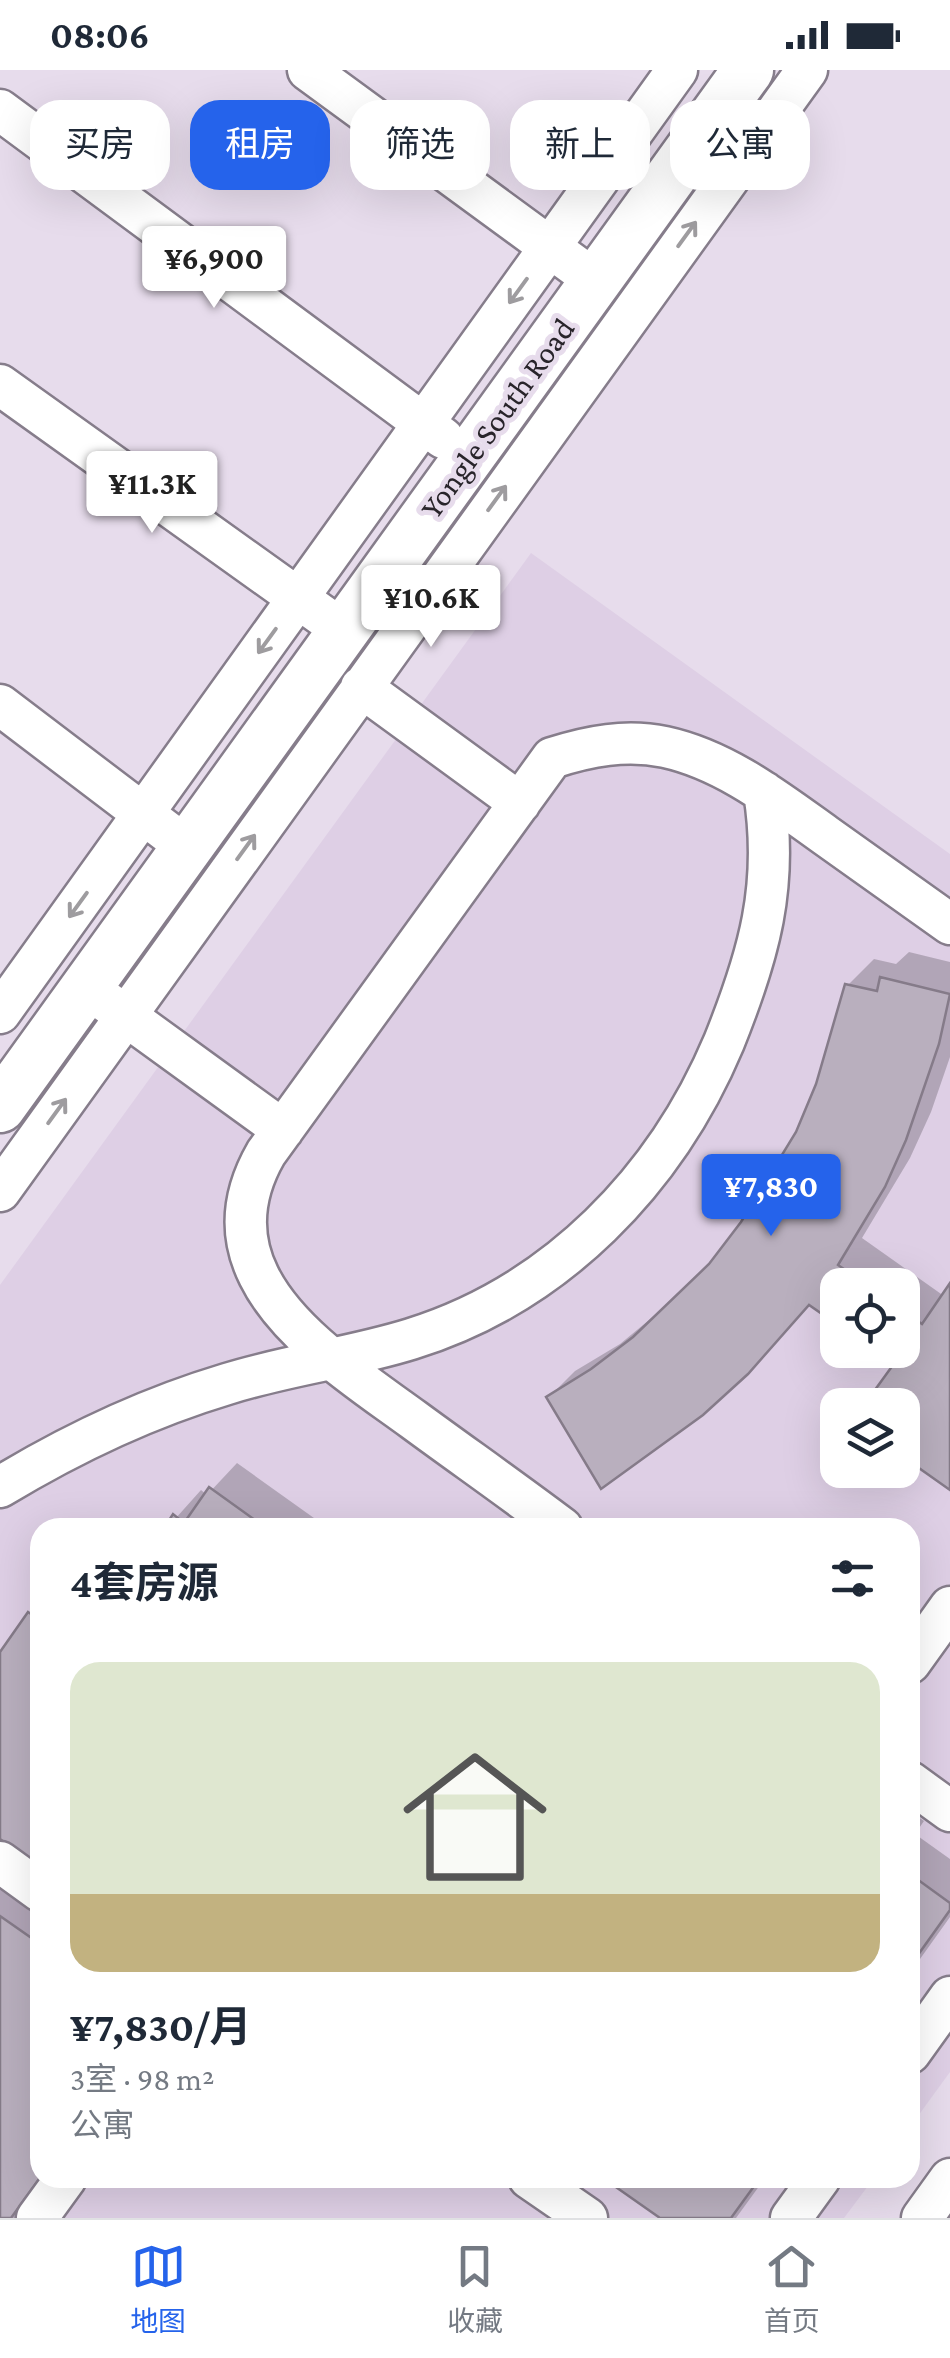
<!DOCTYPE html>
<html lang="zh">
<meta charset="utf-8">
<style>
body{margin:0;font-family:"Crimson Pro","Noto Sans SC",serif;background:#f6f6f7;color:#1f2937;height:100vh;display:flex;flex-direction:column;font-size:38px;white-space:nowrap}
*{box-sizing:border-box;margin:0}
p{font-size:32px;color:#747a83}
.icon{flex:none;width:55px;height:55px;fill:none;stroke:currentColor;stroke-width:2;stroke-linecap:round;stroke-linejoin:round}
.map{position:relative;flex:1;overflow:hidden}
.panel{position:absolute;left:30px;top:1448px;width:890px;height:670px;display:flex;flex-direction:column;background:#fff;border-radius:30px;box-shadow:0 10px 40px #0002}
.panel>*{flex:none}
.hud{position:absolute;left:30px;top:30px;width:890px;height:90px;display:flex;gap:20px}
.fabs{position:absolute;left:820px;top:1198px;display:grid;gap:20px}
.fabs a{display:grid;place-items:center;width:100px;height:100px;border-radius:20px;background:#fff;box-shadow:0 10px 40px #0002;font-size:50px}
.price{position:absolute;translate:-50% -85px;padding:0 22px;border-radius:10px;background:#fff;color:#222;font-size:32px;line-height:65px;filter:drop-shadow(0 2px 5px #0008)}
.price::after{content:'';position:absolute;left:50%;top:60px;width:30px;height:22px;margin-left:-15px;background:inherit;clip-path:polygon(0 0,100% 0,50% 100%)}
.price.current{background:#2563eb;color:#fff}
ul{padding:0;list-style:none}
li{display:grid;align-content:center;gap:20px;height:530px;padding:0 40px}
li+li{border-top:2px solid #e0e1e3}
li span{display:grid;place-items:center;height:310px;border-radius:30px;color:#555}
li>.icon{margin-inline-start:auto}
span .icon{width:180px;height:180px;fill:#fffc;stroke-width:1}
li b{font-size:42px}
h2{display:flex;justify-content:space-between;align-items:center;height:120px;padding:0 40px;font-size:42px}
.pill{padding:0 35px;border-radius:30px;background:#fff;box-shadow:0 10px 40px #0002;font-size:35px;line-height:90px}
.pill.current{background:#2563eb;color:#fff}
.status{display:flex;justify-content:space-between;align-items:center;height:70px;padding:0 50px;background:#fff;direction:ltr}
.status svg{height:28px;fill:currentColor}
.tabs{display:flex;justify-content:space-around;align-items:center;height:140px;border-top:2px solid #e0e1e3;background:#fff;font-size:28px;color:#747a83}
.tabs a{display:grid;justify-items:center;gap:5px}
.tabs .current{color:#2563eb}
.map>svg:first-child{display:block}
.built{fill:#decfe5;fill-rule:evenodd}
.shadow{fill:#0003}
.building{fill:#b9afbe;stroke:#857b89;stroke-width:2.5}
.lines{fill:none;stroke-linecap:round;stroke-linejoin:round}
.minor-casing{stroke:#867d8b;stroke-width:45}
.major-casing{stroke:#867d8b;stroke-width:55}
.minor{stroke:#fff;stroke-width:40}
.major{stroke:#fff;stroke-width:50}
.oneway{stroke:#9e9c9f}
.labels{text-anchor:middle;stroke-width:10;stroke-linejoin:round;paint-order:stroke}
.street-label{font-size:32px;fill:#28242a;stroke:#e7dcec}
</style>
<div class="status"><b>08:06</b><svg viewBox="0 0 49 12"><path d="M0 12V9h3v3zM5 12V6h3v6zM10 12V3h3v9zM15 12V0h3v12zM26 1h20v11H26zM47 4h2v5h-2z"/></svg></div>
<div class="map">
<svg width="950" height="2148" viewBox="0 0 950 2148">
<rect width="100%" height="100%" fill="#e7dcec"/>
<path class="built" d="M531 483 950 784V2002L910 2057V1458H40V2108H874L844 2148H0V1215ZM838 1215H902V1280H838ZM838 1335H902V1400H838Z"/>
<path class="shadow" d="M909 882 950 892V987L931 1042 910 1088 862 1168 944 1226 950 1218V1417L902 1335H867L896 1294 877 1280H902V1215H838L811 1233 549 1327 575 1301 620 1274 689 1217 743 1154 798 1063 819 1015 848 915 874 889 896 894Z
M237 1393 328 1458H167L201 1420 207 1425Z
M40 1534V1794L0 1766V1586Z
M910 1741 924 1751 915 1764 950 1789V1847L910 1903Z
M0 1802 40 1830V2108H45L16 2148H0Z
M608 2108H765L736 2148H665Z"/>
<path class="building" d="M880 907 950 924 939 974 906 1070 885 1117 838 1195 867 1215H838V1255L809 1235 748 1304 703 1345 601 1419 546 1327 591 1299 633 1267 709 1194 741 1152 796 1062 816 1014 845 914 877 921Z
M950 1213V1420L902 1386V1335H864L893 1295 873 1280H902V1240L922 1254Z
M209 1417 266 1458H164L173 1444 184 1453Z
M28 1542 40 1550V1797L0 1769V1582Z
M910 1804 950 1833V1840L910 1896Z
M0 1846 40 1874V2108L11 2148H0Z
M603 2108H760L731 2148H660Z"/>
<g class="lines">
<defs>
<path id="minor" d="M308 0 596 211
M0 40 443 368
M0 315 344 561
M361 617 520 733
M0 635 187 777
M104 930 283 1060
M0 943 677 0
M0 1121 807 0
M0 1417C71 1374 147 1338 227 1314 287 1295 350 1288 411 1269 556 1224 666 1110 724 972 759 885 779 815 764 722
M562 1458C513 1421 463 1386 414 1350 362 1312 288 1265 259 1206 238 1164 243 1123 266 1083L552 688C589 676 626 669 665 677 725 690 776 730 825 765 867 795 908 824 950 854
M910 1593 950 1537
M910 1712 950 1741
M0 1792 40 1821
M910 1983 950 1927
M529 2108 587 2148
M37 2148 66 2108
M791 2148 820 2108
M922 2148 950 2109"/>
<path id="major" d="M0 1037 748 0"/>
</defs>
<use href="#minor" class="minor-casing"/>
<use href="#major" class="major-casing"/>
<use href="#minor" class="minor"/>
<use href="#major" class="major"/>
</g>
<defs><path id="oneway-shaft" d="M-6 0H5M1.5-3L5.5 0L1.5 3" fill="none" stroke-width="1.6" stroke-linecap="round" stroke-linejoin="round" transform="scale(2.5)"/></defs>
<g class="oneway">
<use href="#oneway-shaft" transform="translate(687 164) rotate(-54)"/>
<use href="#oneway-shaft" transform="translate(518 221) rotate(126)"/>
<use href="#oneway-shaft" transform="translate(497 428) rotate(-54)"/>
<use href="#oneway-shaft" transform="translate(267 571) rotate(126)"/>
<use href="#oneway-shaft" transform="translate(246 777) rotate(-54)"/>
<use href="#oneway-shaft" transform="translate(78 835) rotate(126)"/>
<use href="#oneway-shaft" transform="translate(57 1041) rotate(-54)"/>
</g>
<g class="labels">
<g class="street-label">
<text transform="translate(497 348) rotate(-54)" y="11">Yongle South Road</text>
</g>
</g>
</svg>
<div class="fabs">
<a><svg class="icon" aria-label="locate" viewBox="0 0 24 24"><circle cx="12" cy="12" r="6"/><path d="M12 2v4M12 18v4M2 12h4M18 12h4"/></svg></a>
<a><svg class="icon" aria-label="layers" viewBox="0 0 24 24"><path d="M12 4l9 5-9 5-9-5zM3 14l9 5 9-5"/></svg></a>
</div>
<b class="price" style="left:214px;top:241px">¥6,900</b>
<b class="price" style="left:152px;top:466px">¥11.3K</b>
<b class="price" style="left:431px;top:580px">¥10.6K</b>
<b class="price current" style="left:771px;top:1169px">¥7,830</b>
<div class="hud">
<a class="pill">买房</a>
<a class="pill current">租房</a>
<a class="pill">筛选</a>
<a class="pill">新上</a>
<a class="pill">公寓</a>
</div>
<section class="panel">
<h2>4套房源<svg class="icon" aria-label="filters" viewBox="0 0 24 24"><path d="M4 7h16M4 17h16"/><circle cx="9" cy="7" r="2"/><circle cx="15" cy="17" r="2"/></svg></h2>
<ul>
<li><span style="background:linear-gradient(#dfe7d0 75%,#c2b280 0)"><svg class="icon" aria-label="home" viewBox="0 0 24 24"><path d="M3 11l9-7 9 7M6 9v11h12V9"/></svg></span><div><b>¥7,830/月</b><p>3室 · 98 m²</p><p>公寓</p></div></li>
</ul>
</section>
</div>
<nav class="tabs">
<a class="current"><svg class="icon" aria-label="map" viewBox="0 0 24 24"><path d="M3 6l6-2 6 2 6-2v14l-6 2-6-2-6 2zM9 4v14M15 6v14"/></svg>地图</a>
<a><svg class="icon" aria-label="saved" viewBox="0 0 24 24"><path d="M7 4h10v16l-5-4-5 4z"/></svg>收藏</a>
<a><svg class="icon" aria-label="home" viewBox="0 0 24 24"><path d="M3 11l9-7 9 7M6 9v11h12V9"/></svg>首页</a>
</nav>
